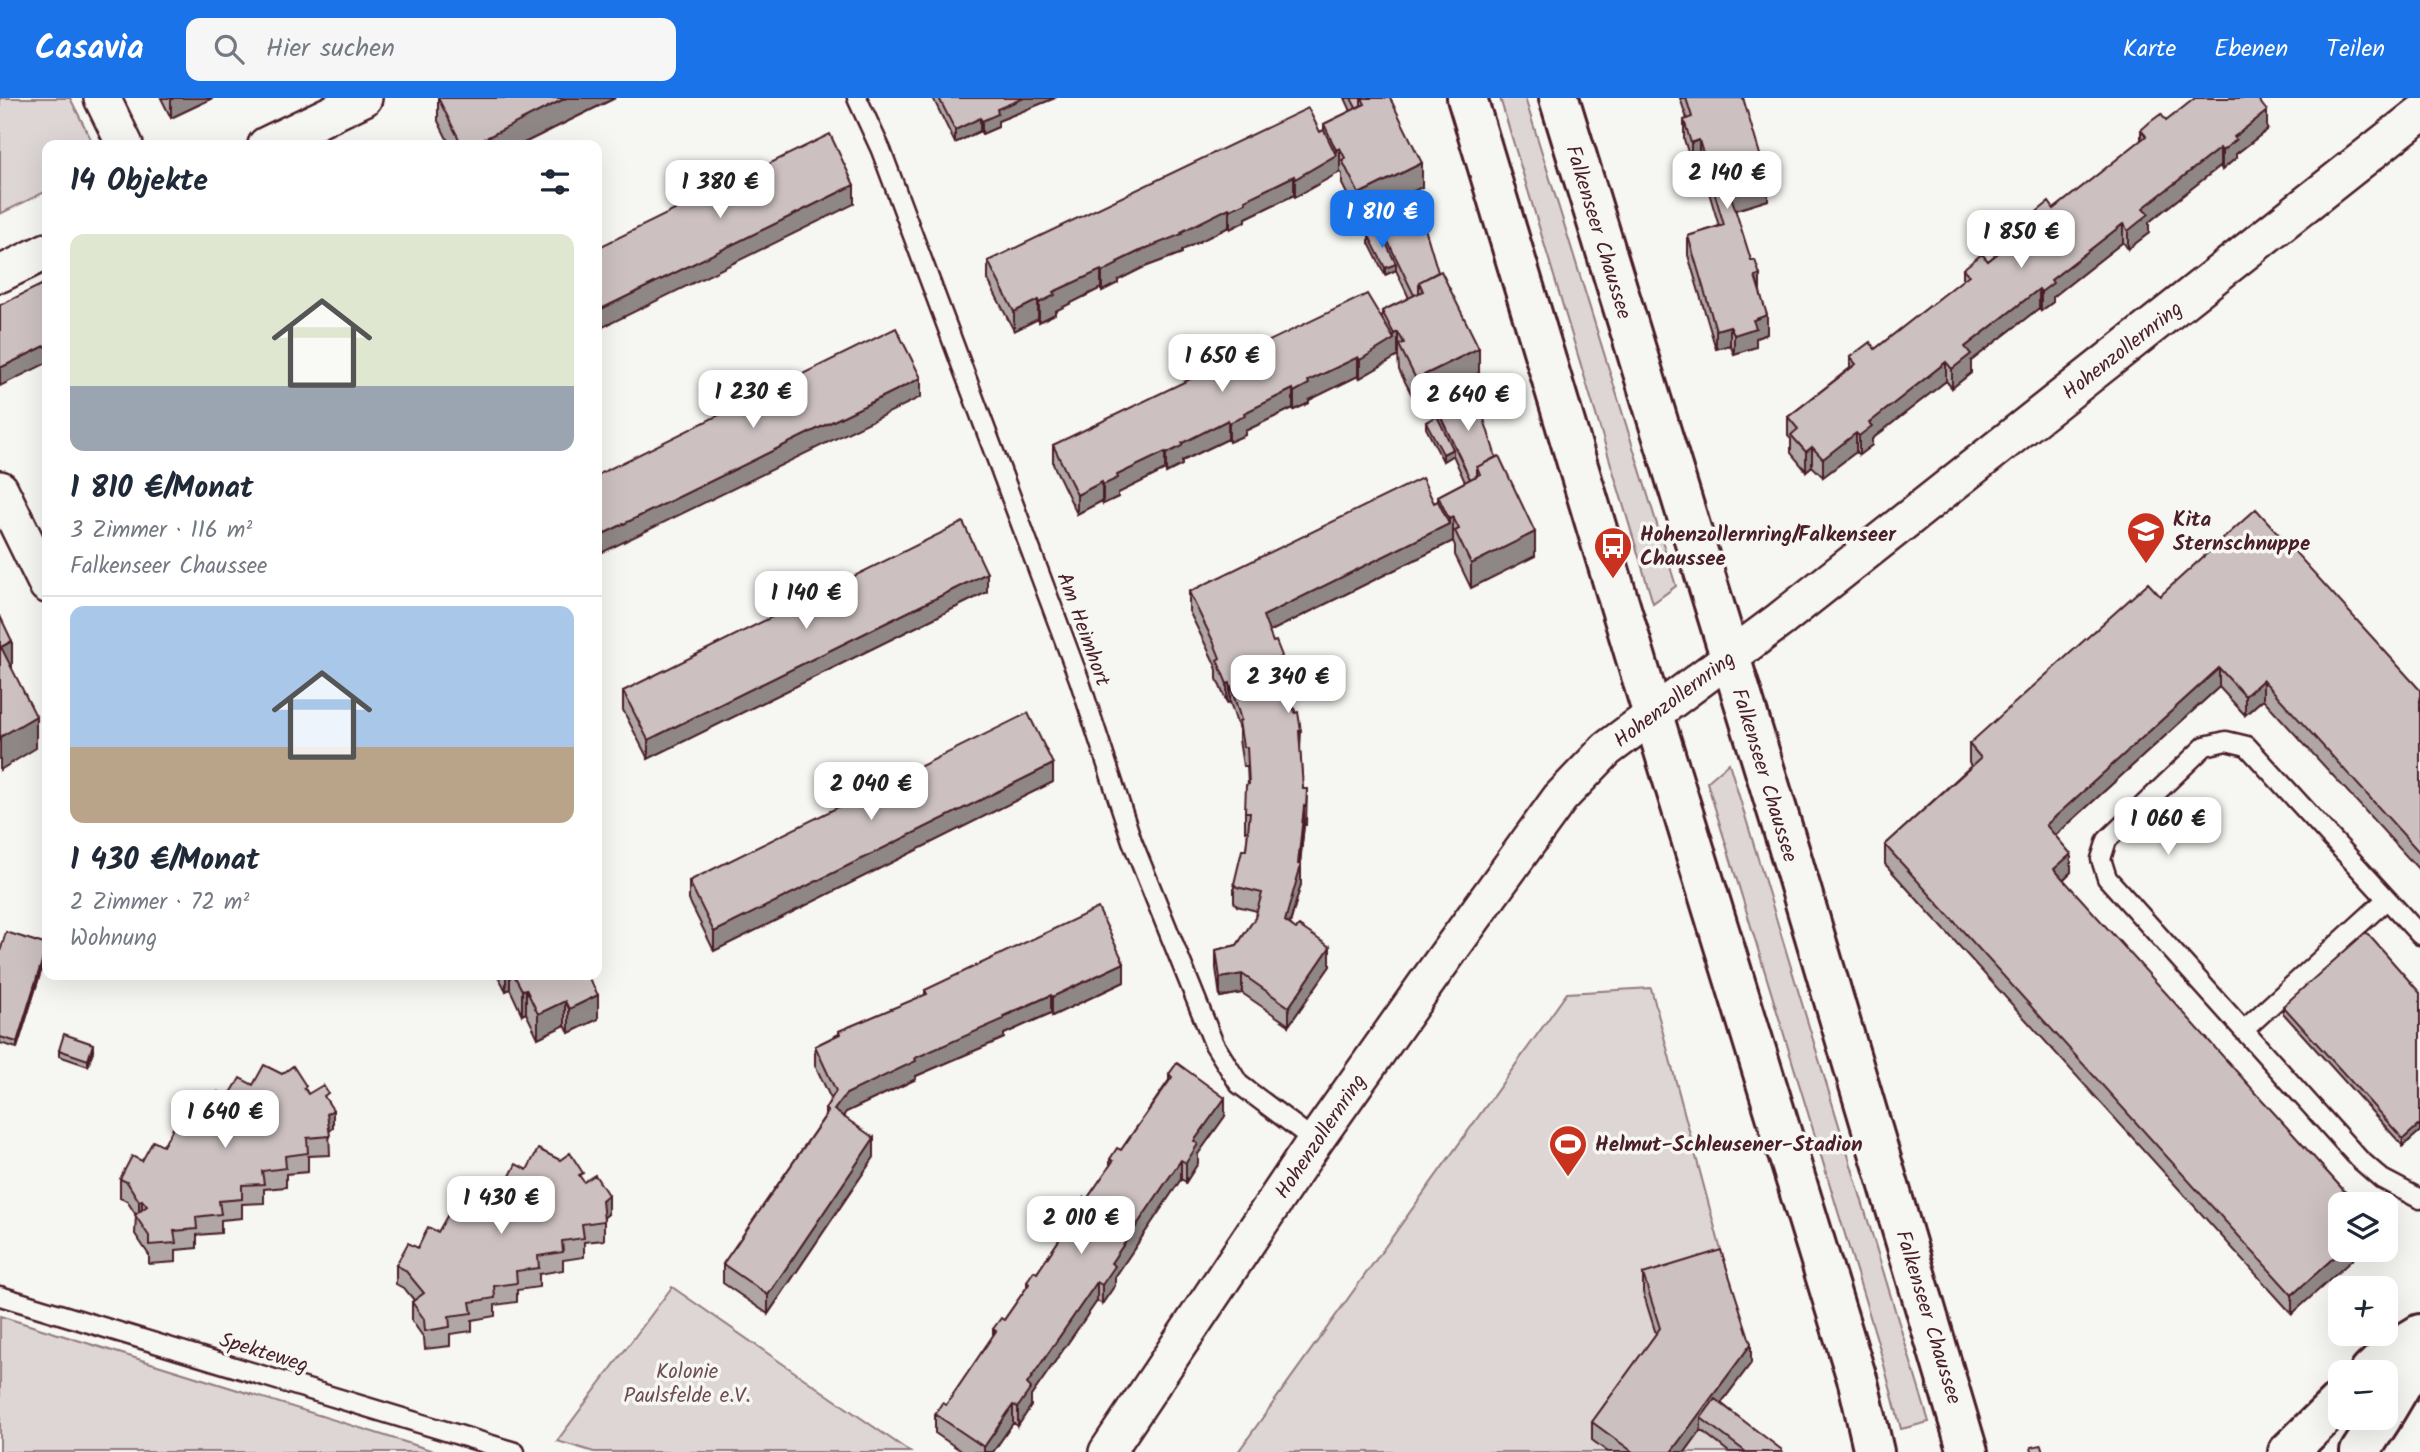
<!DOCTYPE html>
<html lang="de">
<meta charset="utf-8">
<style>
body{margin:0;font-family:Kalam,sans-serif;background:#f6f6f7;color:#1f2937;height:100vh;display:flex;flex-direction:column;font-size:26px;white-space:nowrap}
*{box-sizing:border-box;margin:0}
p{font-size:23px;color:#747a83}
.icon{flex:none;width:38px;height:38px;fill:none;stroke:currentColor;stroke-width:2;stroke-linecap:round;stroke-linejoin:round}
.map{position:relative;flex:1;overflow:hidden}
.sheet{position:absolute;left:42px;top:42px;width:560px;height:840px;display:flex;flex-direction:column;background:#fff;border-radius:14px;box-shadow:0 7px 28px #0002}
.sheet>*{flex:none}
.tools{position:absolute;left:2328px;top:1094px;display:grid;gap:14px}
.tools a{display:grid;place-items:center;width:70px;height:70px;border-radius:14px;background:#fff;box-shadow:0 7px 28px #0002;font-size:35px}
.price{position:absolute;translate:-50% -60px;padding:0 16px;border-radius:14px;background:#fff;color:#222;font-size:23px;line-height:46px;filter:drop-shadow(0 2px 4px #0008)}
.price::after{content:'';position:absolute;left:50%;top:42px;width:21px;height:16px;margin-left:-10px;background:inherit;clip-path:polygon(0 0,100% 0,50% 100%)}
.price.current{background:#1a73e8;color:#fff}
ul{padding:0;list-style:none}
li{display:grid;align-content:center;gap:14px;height:371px;padding:0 28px}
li+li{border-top:2px solid #e0e1e3}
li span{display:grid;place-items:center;height:217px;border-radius:14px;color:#555}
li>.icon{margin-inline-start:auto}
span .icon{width:126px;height:126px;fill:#fffc;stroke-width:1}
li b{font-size:30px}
h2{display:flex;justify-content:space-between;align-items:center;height:84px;padding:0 28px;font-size:30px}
header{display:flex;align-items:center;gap:42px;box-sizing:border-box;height:98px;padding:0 35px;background:#1a73e8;color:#fff}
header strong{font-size:33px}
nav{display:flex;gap:38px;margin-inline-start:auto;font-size:24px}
.search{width:490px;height:63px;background:#f6f6f7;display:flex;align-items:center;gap:18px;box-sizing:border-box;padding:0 24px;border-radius:14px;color:#747a83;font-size:26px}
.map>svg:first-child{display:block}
.green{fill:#ddd6d5;stroke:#947a80;stroke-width:2}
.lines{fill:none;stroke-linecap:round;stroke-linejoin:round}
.lane-casing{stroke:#4a1f2b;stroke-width:23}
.street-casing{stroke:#4a1f2b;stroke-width:40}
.secondary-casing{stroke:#4a1f2b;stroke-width:44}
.lane{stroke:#f6f6f2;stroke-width:18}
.street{stroke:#f6f6f2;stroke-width:35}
.secondary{stroke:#f6f6f2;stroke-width:38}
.wall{fill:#afa6a5;stroke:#4a1f2b;stroke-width:2}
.shaded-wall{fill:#8f8786;stroke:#4a1f2b;stroke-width:2}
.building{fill:#ccc1c0;stroke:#4a1f2b;stroke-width:2}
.labels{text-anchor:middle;stroke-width:7;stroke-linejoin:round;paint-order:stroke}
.street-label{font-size:21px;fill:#4a1f2b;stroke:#f6f6f2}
.poi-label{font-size:21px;font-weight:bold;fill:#4a1f2b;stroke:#f6f6f2;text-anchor:start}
.park-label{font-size:21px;fill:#6f4d56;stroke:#f6f6f2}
</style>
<header>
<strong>Casavia</strong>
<div class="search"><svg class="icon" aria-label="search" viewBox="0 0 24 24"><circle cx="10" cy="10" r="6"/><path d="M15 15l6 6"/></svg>Hier suchen</div>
<nav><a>Karte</a><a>Ebenen</a><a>Teilen</a></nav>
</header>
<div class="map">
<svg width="2420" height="1354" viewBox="0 0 2420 1354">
<rect width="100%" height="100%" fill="#f6f6f2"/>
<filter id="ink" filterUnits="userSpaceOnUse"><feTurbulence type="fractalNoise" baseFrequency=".0143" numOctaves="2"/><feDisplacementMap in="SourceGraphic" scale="14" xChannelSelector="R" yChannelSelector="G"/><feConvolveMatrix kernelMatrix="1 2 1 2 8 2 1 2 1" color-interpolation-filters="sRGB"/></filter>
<g filter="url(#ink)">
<path class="green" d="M0 0H70L94 47H47V93L0 116Z
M1500 0H1525L1676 488 1653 505Z
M1729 665 1929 1324 1901 1331 1879 1248 1707 684Z
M1651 890 1751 1265 1715 1314 1767 1354H1238L1567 895Z
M672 1189 910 1354H594L557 1343Z
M0 1218 437 1354H0Z"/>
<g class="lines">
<defs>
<path id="lane" d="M857 0 881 52 1079 581 1132 743 1214 946 1239 986 1315 1043
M2420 837 2247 648 2226 643 2205 648 2107 742 2101 761 2107 780 2359 1061 2382 1081 2420 1101
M2245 931 2387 801
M0 1198 515 1354"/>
<path id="street" d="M102 0 125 47
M266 47 364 0
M0 176 47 153
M0 391 47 487
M1107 1354 1315 1043 1430 880 1560 700 1607 651 1780 522 2420 16"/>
<path id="secondary" d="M1467 0 1653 617 1858 1284 1874 1354
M1559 0 1792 761 1968 1354
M2370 1274 2392 1253 2420 1236
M2385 1314 2420 1255
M2288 1354 2340 1303
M2360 1354 2382 1320"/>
</defs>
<use href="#lane" class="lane-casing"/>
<use href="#street" class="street-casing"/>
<use href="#secondary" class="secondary-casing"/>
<use href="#lane" class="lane"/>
<use href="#street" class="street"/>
<use href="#secondary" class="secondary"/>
</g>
<path class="wall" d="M161 0H213L171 20Z
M438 0H615L520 47H450L438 23Z
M933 0H1055L998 23V29L982 36 980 33 955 45Z
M1345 0H1390L1422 89 1359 120 1342 86V76L1340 74 1336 76 1295 99 1294 97 1246 120V123L1230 131 1229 129 1182 152V155L1142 170 1118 182V185L1102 193 1101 190 1055 213V216L1039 224 1038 221 1014 233 988 182V163L1320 34 1324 32V26L1351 13Z
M1680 0H1743L1768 102 1735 112 1760 193 1767 236 1756 240V249L1734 256 1730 247 1716 251 1688 157V138L1719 128 1699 61 1691 64 1684 41V22L1687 21Z
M2166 23 2267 32 2236 56V60L2222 72 2220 68 2149 124V135L2128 151 2123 144 2053 199V204L2041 213 2039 210 1971 263V275L1952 290 1946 283 1872 341V347L1859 357 1856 354 1823 379 1812 368 1806 373 1791 355V341L1788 338V319L1850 270V259L1875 251 1963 182V171L1988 163 2029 130V120L2054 111 2141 43V32Z
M1380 127 1438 174 1479 275 1416 305 1399 272 1398 258 1360 280 1358 278 1309 302V305L1294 312 1293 310 1245 333V337L1229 344 1228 341 1182 363V367L1166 375 1165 372 1118 395V399L1103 406 1102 403 1077 416 1053 366V347L1382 222V213L1409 200 1396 172 1385 177 1369 145V138L1380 133Z
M1437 311 1496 359 1535 458 1471 490 1455 457V448L1453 443 1269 534 1282 570 1301 633 1300 652 1303 691H1307L1306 727H1304L1300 767 1301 786 1290 826 1330 868 1289 927 1242 895 1220 899 1216 870V852L1237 847 1255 820 1257 813 1237 808 1234 804V786L1246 752 1248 733H1245V714L1248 687 1247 668H1243L1239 642V632L1230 604 1227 605 1217 581V572L1214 564 1189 513V494L1434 405 1438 403V398L1465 384 1453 357 1443 363 1426 330V324L1437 318Z
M987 494 648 661 623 612V593Z
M2160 498 2420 592V773L2263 601 2245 617 2219 589 2055 738 2071 774 2063 782 2356 1106 2292 1216 1885 766V747L1971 668 1969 665V646Z
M1053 684 714 853 689 802V783Z
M0 854H47L17 950 0 945Z
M494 877H587L598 921 569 935 565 927 538 940 526 915 522 917 510 891 506 893 498 878 495 879Z
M1124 884 1052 918 1051 915 1004 936V940L916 978V981L846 1014 843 1018 874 1059 768 1216 723 1185V1166L825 1018V1011L831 1001 815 967V948L839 936V933L925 897V892Z
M2420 895V1033L2403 1048 2283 915V908Z
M59 952 93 953 88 968 59 958Z
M1169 976 1225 1018 1198 1056V1065L1186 1084 1181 1081 1115 1179V1187L1102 1206 1097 1203 1031 1298V1308L1018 1328 1013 1325 993 1354H963L935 1335V1316L946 1307 993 1238V1231L1004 1222 1027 1189V1183L1037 1175 1076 1117V1110L1087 1101 1110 1068V1061L1121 1052 1169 982Z
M253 987 306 992 308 996 328 1004 333 1030 329 1033 330 1057 308 1058V1074L286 1076V1089L264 1091V1105L242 1106V1120L221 1122V1135L197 1137V1150L176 1152V1164L149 1166V1157L135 1136 136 1117 127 1103 120 1100V1081L186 1033 190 1025V1006L228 1000Z
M527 1072 583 1083 608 1116 604 1119V1142L584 1144V1159L563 1162V1172L539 1176V1189L517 1192V1204L495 1207V1218L472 1222V1233L450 1236V1248L425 1251 424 1240 412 1223V1204L414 1202 405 1191 396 1186V1167L438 1134 462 1119 465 1112V1093L489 1090 506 1086Z
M1643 1176 1751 1265 1721 1305 1782 1354H1729L1701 1332 1685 1354H1608L1592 1342V1324L1656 1236 1643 1194Z"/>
<path class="shaded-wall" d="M174 0H213L171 20V2Z
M566 0H615L520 47H472Z
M1024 0H1055L998 23V29L982 36V23L997 11Z
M2267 13V32L2236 56V60L2222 72V53L2234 39Z
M980 20V33L955 45V32Z
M1699 42V61L1691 64V45Z
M1340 50V74L1295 99V81L1336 57V52Z
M2220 50V68L2149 124V135L2128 151V133L2143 110Z
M1422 65V89L1359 120V96Z
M1294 78V97L1246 120V123L1230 131V112L1245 102Z
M1768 83V102L1730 114V95Z
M854 87V106L597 232V213Z
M1229 110V129L1182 152V155L1142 170 1118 182V185L1102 193V174L1117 164Z
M2123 126V144L2053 199V204L2041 213V194L2051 182Z
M1396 166V172L1385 177V170Z
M1101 172V190L1055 213V216L1039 224V205L1053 194Z
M1760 177V196L1755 178Z
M2039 191V210L1971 263V275L1952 290V271L1965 249Z
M1038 202V221L1014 233V214Z
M1767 217V236L1756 240V249L1734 256V237L1753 222Z
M1730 228V247L1716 251V232Z
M1398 234V258L1360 280V262L1394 241V236Z
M47 247V265L0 288V270Z
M1479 250V275L1416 305V281Z
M1358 259V278L1309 302V305L1294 312V294L1308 283Z
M1946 264V283L1872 341V347L1859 357V338L1869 325Z
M921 280V299L597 457V439Z
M1293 291V310L1245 333V337L1229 344V325L1244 315Z
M1228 322V341L1182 363V367L1166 375V356L1182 345Z
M1856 335V354L1823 379V361Z
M1812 349V368L1806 373V354Z
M1453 351V357L1443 363V356Z
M1165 354V372L1118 395V399L1103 406V387L1117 377Z
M1102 384V403L1077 416V397Z
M1453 419V443L1263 537V518L1449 426V421Z
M1535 434V458L1471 490V466Z
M987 475V494L648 661V642Z
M12 543V575L1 549Z
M2219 570V589L2046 746V727Z
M2263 582V601L2245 617V598Z
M1230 585V604L1227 605V586Z
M36 618V650L0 672V639Z
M1053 666V684L714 853V834Z
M1304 708V727L1299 773 1301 767V786L1285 842V823L1298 766Z
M2071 756V774L2054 790V771Z
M47 847V854L17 950V944Z
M1330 849V868L1289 927V909Z
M1124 865V884L1052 918V899Z
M1242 876V895L1220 899V880Z
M506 877H510V891L506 893Z
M526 891V915L522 917V892Z
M598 897V921L569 935V911Z
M1051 897V915L1004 936V940L916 978V981L846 1014 834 1031V1012L846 996 915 960Z
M565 903V927L538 940V916Z
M93 946V953L88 968V962Z
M1225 1000V1018L1198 1056V1065L1186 1084V1065L1194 1043Z
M333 1012V1030L327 1035V1016Z
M2420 1026V1033L2403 1048V1041Z
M874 1040V1059L768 1216V1197Z
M1181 1062V1081L1115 1179V1187L1102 1206V1187L1111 1165Z
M608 1097V1116L602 1121V1102Z
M142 1102V1121L139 1122V1103Z
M2342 1152H2363L2292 1216V1197Z
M1097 1184V1203L1031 1298V1308L1018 1328V1309L1027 1286Z
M1751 1246V1265L1707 1324 1701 1320V1332L1685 1354H1671Z
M1013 1307V1325L993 1354H984V1349Z"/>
<path class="building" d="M438 0H566L472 47H462Z
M939 0H1024L997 11 998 16 982 23 980 20 955 32Z
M1351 0H1361V7L1356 10Z
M1362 0H1390L1422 65 1359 96 1342 62 1345 60 1340 50 1336 52 1324 26 1365 6Z
M1686 0H1743L1768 83 1730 95 1751 162H1755L1760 177 1755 178 1767 217 1753 222 1756 230 1734 237 1730 228 1716 232 1688 138 1724 127 1699 42 1691 45 1684 22 1692 19Z
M2195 0H2257L2267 13 2234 39 2236 42 2222 53 2220 50 2143 110 2149 116 2128 133 2123 126 2051 182 2053 185 2041 194 2039 191 1965 249 1971 256 1952 271 1946 264 1869 325 1872 328 1859 338 1856 335 1823 361 1812 349 1806 354 1791 337 1798 331 1788 319 1856 266 1850 259 1870 244 1875 251 1969 177 1963 171 1982 156 1988 163 2035 126 2029 120 2049 104 2054 111 2146 38 2141 32 2150 24 2161 16 2166 23Z
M1308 10 1320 34 1324 32 1336 57 1295 81 1294 78 1245 102 1246 105 1230 112 1229 110 1181 134 1182 136 1142 152 1117 164 1118 166 1102 174 1101 172 1053 194 1055 197 1039 205 1038 202 1014 214 988 163Z
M830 36 854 87 597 213V150Z
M1411 112 1421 117 1438 174 1419 184V195L1414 197 1380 127Z
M1380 133 1396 166 1385 170 1369 138Z
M1441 173 1479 250 1416 281 1399 247 1404 245 1398 234 1394 236 1382 213 1423 193 1419 184Z
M47 184V247L0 270V207Z
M1367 196 1394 241 1360 262 1358 259 1308 283 1309 286 1294 294 1293 291 1244 315 1245 318 1229 325 1228 322 1182 345V348L1166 356 1165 354 1117 377 1118 380 1103 387 1102 384 1077 397 1053 347Z
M896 230 921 280 597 439V377Z
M1467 297 1478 302 1496 359 1477 369V378L1470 381 1437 311Z
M1437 318 1453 351 1443 356 1426 324Z
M1499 358 1535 434 1471 466 1455 433 1459 431 1453 419 1449 421 1438 398 1480 376 1477 369Z
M1422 380 1434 405 1438 403 1449 426 1263 518 1273 544 1276 543 1282 558 1279 560 1295 615 1298 614 1301 633H1299L1303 691H1307L1306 709 1304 708 1298 766 1301 767 1285 823 1296 831 1299 828 1330 849 1289 909 1242 876 1220 880 1216 852 1237 847 1255 820 1262 795 1237 789 1234 786 1242 752H1246L1248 734 1250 714H1245L1246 687 1249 686 1247 649H1243L1239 623 1241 622 1230 585 1227 586 1217 562 1220 560 1214 545 1189 494Z
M2256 411 2420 592V755L2263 582 2245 598 2219 570 2046 727 2071 756 2054 771 2356 1106H2340V1152H2342L2292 1197 1885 747 1981 660 1969 646 2148 485 2160 498Z
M963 424 987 475 648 642 623 593Z
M0 518 12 543 1 549 36 618 0 639Z
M1028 615 1053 666 714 834 689 783Z
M1098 810 1124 865 1052 899 1051 897 1003 918 1004 921 915 960 916 963 846 996 834 1012 874 1040 768 1197 723 1166 828 1014 825 1011 836 993 815 948 840 936 839 933 927 896 925 892Z
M6 834 47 847 17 944 0 939V854Z
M2366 834 2420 895V1026L2403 1041 2283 908Z
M514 877H587L598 897 569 911 565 903 538 916 526 891 522 892Z
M64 936 93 946 88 962 59 952Z
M1177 965 1225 1000 1194 1043 1198 1046 1186 1065 1181 1062 1111 1165 1115 1168 1102 1187 1097 1184 1027 1286 1031 1290 1018 1309 1013 1307 984 1349 935 1316 942 1305 946 1307 996 1233 993 1231 1001 1220 1004 1222 1029 1186 1027 1183 1034 1173 1037 1175 1079 1112 1076 1110 1084 1099 1087 1101 1113 1063 1110 1061 1117 1050 1121 1052 1172 979 1169 976Z
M264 967 282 976 293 968 306 988 304 990 308 996 323 987 328 995 324 998 333 1012 327 1016 330 1038 307 1040 308 1055 285 1058 286 1070 262 1073 264 1086 242 1087V1101L219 1103 221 1116 196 1119 197 1131 174 1133 176 1145 149 1147V1138L135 1117 147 1108 142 1102 139 1103 127 1084 120 1081 132 1058 142 1063 153 1043 163 1048 175 1027 186 1033 198 1011 190 1006 196 993 213 1003 218 994 228 1000 240 980 253 987Z
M538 1051 560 1062 570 1055 583 1075 579 1077 584 1084 595 1077 608 1097 602 1102 604 1123 582 1126 584 1140 562 1143 563 1154 538 1158 539 1170 516 1173 517 1185 494 1188 495 1200 470 1204 472 1215 449 1218 450 1229 425 1233 424 1221 412 1204 424 1195 405 1172 396 1167 408 1145 418 1150 428 1129 438 1134 450 1113 462 1119 473 1097 465 1093 472 1081 489 1090 494 1080 506 1086 516 1066 527 1072Z
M1721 1152 1751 1246 1671 1354H1633L1592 1324 1660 1230 1643 1176Z
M1715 1301 1782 1352V1354H1746L1701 1320Z
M2041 1347 2043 1354H2032L2031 1349Z"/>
</g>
<defs>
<symbol id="school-pin" viewBox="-11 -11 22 30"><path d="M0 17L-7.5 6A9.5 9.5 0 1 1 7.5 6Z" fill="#c8321e" stroke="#f6f6f2"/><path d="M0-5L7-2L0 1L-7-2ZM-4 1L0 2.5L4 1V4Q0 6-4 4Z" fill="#fff"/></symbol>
<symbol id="bus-pin" viewBox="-11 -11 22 30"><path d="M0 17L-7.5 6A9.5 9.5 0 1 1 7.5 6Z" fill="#c8321e" stroke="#f6f6f2"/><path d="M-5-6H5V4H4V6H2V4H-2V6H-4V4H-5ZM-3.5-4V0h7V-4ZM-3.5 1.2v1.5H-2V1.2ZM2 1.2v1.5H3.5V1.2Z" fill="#fff"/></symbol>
<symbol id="stadium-pin" viewBox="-11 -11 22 30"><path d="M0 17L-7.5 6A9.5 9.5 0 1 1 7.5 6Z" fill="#c8321e" stroke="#f6f6f2"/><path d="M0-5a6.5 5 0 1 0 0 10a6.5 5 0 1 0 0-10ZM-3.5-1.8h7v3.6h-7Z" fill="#fff"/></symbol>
</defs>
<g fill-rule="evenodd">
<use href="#school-pin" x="2124" y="411" width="44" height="60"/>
<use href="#bus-pin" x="1591" y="426" width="44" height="60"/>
<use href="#stadium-pin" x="1546" y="1024" width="44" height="60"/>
</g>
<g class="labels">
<g class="street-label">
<text transform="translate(1599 134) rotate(73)" y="7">Falkenseer Chaussee</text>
<text transform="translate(2122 252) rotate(-38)" y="7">Hohenzollernring</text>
<text transform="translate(1084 531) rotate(70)" y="7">Am Heimhort</text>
<text transform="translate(1674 601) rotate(-37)" y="7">Hohenzollernring</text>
<text transform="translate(1765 677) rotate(73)" y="7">Falkenseer Chaussee</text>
<text transform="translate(1320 1038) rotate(-56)" y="7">Hohenzollernring</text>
<text transform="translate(1929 1219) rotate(73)" y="7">Falkenseer Chaussee</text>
<text transform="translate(264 1254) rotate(17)" y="7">Spekteweg</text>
</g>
<g class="poi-label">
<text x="2173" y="428">Kita<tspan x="2173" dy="24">Sternschnuppe</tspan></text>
<text x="1640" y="443">Hohenzollernring/Falkenseer<tspan x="1640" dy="24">Chaussee</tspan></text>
<text x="1595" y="1053">Helmut-Schleusener-Stadion</text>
</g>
<g class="park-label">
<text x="687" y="1280">Kolonie<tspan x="687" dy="24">Paulsfelde e.V.</tspan></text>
</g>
</g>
</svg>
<div class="tools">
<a><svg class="icon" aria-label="layers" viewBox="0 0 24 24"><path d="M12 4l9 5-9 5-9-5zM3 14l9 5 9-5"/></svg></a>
<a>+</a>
<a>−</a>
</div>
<b class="price" style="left:1727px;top:113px">2 140 €</b>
<b class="price" style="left:720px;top:122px">1 380 €</b>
<b class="price current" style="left:1382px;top:152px">1 810 €</b>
<b class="price" style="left:2021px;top:172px">1 850 €</b>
<b class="price" style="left:1222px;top:296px">1 650 €</b>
<b class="price" style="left:753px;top:332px">1 230 €</b>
<b class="price" style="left:1468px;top:335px">2 640 €</b>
<b class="price" style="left:806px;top:533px">1 140 €</b>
<b class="price" style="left:1288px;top:617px">2 340 €</b>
<b class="price" style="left:871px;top:724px">2 040 €</b>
<b class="price" style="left:2168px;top:759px">1 060 €</b>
<b class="price" style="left:225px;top:1052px">1 640 €</b>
<b class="price" style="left:501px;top:1138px">1 430 €</b>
<b class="price" style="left:1081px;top:1158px">2 010 €</b>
<section class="sheet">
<h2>14 Objekte<svg class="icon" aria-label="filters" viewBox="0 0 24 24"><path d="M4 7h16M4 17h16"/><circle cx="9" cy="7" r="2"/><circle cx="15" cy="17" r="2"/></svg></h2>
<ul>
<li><span style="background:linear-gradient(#dfe7d0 70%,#9aa5b1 0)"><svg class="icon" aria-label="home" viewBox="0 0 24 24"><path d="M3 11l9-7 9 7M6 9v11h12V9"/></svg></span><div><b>1 810 €/Monat</b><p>3 Zimmer · 116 m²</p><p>Falkenseer Chaussee</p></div></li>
<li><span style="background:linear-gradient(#a9c7e8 65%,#b9a48a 0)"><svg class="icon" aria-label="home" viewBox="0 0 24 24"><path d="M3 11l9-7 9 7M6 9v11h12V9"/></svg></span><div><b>1 430 €/Monat</b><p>2 Zimmer · 72 m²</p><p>Wohnung</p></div></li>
</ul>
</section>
</div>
